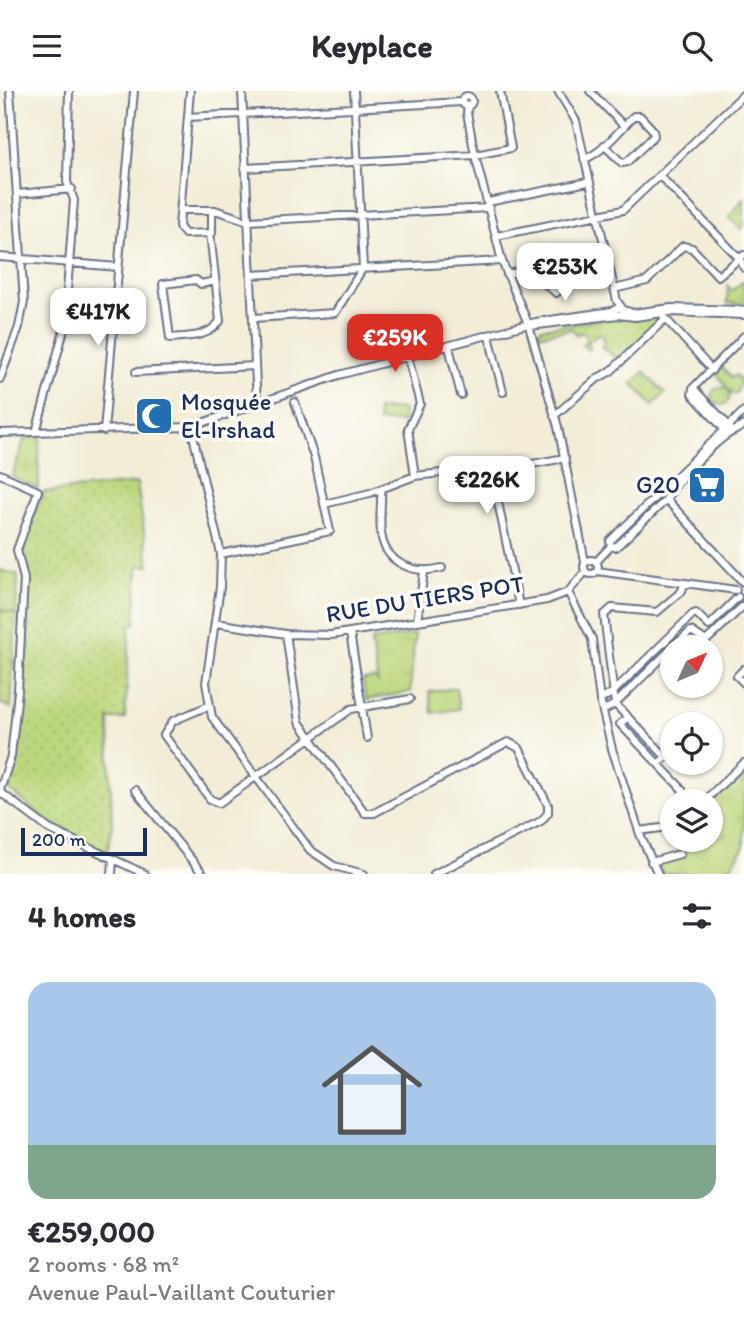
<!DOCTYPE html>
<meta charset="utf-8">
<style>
body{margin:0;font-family:Itim,sans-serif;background:#f7f7f7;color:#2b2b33;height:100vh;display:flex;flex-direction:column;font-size:26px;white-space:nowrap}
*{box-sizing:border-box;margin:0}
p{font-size:23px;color:#7c7c81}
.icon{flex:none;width:38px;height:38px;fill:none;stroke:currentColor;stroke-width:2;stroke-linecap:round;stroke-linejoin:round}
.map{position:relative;height:783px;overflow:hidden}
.drawer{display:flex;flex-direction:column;background:#fff;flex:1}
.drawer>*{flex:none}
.needle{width:46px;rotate:46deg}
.fabs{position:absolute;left:660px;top:544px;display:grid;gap:14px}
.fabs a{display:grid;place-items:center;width:63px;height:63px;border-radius:50%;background:#fff;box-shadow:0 2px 5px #0004;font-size:35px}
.scale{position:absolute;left:21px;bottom:18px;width:126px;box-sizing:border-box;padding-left:7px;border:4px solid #1b2f5e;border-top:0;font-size:19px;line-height:24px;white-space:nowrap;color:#1b2f5e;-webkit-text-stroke:5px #fdfcf7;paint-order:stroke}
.price{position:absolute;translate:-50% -60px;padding:0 16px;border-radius:14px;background:#fff;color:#222;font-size:23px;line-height:46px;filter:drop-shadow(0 2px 4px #0008)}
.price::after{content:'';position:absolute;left:50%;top:42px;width:21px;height:16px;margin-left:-10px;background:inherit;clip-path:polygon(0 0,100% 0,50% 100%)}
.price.active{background:#d93025;color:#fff}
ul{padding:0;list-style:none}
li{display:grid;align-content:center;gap:14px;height:371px;padding:0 28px}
li span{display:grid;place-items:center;height:217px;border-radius:21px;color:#555}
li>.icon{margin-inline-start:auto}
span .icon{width:126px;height:126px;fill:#fffc;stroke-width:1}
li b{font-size:30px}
h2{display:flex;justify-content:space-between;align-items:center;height:84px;padding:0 28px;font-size:30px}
header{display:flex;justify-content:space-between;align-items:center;height:91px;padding:0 28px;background:#fff;font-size:32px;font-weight:700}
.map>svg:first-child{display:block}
.grass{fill:url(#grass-dots);stroke:#6c836d;stroke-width:2}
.park{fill:url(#park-tufts);stroke:#6c836d;stroke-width:2}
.pitch{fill:#bcd77c;stroke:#6c836d;stroke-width:2}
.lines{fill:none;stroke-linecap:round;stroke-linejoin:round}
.minor-casing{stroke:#677288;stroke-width:10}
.minor{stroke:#fff;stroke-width:6}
.labels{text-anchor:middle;stroke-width:7;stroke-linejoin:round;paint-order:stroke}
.poi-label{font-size:24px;fill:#1b2f5e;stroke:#fdfcf7;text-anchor:start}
.street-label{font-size:24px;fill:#1b2f5e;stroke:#fdfcf7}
</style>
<header><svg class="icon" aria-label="menu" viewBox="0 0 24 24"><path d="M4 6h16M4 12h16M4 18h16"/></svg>Keyplace<svg class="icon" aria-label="search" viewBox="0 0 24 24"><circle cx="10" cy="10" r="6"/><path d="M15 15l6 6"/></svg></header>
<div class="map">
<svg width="744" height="783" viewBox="0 0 744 783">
<defs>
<pattern id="grass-dots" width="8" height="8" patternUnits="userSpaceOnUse" patternTransform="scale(1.75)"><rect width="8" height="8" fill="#bcd77c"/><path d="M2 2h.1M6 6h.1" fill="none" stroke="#a1b96e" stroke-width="1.8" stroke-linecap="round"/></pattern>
<pattern id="park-tufts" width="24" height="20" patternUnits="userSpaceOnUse" patternTransform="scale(1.75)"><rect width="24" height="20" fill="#bcd77c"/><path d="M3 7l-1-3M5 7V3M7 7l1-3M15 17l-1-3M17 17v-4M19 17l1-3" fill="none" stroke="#a1b96e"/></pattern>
</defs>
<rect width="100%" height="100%" fill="#fdfcf7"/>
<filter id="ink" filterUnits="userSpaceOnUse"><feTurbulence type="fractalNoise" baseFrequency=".0143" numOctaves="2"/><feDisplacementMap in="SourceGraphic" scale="14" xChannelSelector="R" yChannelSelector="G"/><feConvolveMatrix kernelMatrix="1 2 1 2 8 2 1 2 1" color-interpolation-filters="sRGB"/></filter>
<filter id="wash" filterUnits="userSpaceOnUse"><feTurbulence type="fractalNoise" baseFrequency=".00686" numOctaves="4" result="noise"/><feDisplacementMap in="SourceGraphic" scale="28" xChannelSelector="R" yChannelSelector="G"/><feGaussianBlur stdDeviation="1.57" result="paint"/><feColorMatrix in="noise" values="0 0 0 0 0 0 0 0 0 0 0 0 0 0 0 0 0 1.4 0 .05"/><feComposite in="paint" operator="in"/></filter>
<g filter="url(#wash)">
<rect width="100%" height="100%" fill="#f3edd7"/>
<path class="grass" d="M744 107V135L741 138 729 126Z
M743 190 744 213 727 212 728 195 732 200Z
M656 224 659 231 618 270 602 255 605 249 599 242 587 252 591 256 588 259 582 253 587 249 586 244 581 241 577 244 572 238 538 244 534 249V243L542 237 620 226Z
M722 276 732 287 736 284 741 291 736 303 733 304 716 282Z
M712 305a9 9 0 1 1 18 0a9 9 0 1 1-18 0Z
M137 392 149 475H138L135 533H130L125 628H109L112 736 107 761 57 737 8 698 15 669 27 488C15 451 30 434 44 401Z
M0 518 16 523 11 617 0 612Z"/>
<path class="park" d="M25 346H41C37 364 40 380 38 398L12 386Z
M415 543 410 601 366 609 363 589 374 587 378 591 371 550Z
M744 679V756L726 783H662L659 772 682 759 684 749H710L711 712Z"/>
<path class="pitch" d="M644 281 665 302 653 314 632 292Z
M403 318 404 331H378L377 319Z
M0 479 18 484 16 523 0 518Z
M456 597 459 618 432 622 429 601Z"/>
</g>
<g filter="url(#ink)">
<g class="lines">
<defs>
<path id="minor" d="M190 0 179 136 185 143 212 142V119
M242 0 257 314
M558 0 576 30 617 210 622 217
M590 0 624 35
M462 10a5 5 0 1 1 10 0a5 5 0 1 1-10 0Z
M468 14 467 22 475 64 502 170 529 235 558 336 585 471
M188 26 462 11
M584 68C603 62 619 39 634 25H640L653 39 654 45 627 71 622 72 604 54
M245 77 475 64 511 57 500 0
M660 85 740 168 744 177
M17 103 72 98
M488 111 588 91
M181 119H215L248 130 489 117
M210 142 220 230C208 247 189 245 170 247L163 193 196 189 201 193 215 190
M496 145 623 119 744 3
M0 166 118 176
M251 184 502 170
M507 184 527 177 556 202 604 157
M614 198 647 190 683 155 692 157 718 185 744 164
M664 226 712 279
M253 227 335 222 363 177 354 0
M530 235 618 224 635 226 670 221 744 224
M489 245 503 301
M449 256 461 304
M408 266 420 313 408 338 415 385
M136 281 255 275
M0 288 19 236 24 211 10 0
M693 297 744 245
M693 297 692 303 725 339
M693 297 730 336
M554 325 598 287 611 280 664 229
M191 336 221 463 220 496 206 592 212 626 310 759 334 775 364 783
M104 340 134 0
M36 341 64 239 74 109 67 91 69 0
M0 342 191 336 339 284 536 231 612 220 618 217 633 222 671 217 744 219
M482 382 565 367
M0 383 38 400 17 459 24 488 18 600 11 665 0 699
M381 398C382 412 379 427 381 441 384 473 415 484 442 477
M666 408 743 491
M324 413 370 402 415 385 477 378 498 411 519 514
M611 455 616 456 667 408C673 393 715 351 730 342 735 339 739 338 744 334
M221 463 330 440 314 366 295 311
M584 476a7 7 0 1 1 14 0a7 7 0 1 1-14 0Z
M596 471 611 455 610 450 744 320
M597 480 736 499
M568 501 592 548 600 609 612 658 641 746 658 783
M568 501 585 481
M417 530 424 481
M216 532 286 543 331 544 547 509 568 501
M350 542 367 647
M286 543 299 631 365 722H374L508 651 519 657 548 714V722L541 730 434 783
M673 556 691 540 706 550 744 514
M744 578 737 585 744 592
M600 609 612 602 693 523 696 522 709 535 738 506
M208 615 173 630 164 644 210 708 219 712 351 618 410 608
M603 620 615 613 672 557
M628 626 620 633 682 698 683 704 677 710
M658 673 666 666 615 613 604 524 612 517 657 521 682 500 684 493
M135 699 203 783
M0 701 49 738 145 783
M704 710 744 672
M639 740 661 737
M651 771 680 763
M112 783 113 768"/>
</defs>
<use href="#minor" class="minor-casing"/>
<use href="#minor" class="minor"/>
</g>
</g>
<defs>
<symbol id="mosque-square" viewBox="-11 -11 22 22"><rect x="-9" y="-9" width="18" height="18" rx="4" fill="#1f6fb2" stroke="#fdfcf7"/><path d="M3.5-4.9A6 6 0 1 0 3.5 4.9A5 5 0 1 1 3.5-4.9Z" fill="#fff"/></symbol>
<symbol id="supermarket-square" viewBox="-11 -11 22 22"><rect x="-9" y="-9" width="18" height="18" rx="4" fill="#1f6fb2" stroke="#fdfcf7"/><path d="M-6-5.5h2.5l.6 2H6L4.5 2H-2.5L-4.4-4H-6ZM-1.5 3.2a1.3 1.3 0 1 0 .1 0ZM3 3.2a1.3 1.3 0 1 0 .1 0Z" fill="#fff"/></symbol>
</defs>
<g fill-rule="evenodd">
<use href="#mosque-square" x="132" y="303" width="44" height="44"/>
<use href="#supermarket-square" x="685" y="372" width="44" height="44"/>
</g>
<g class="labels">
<g class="poi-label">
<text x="181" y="319">Mosquée<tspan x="181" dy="28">El-Irshad</tspan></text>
<text x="680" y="402" text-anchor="end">G20</text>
</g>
<g class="street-label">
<text transform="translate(425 508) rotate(-9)" y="8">RUE DU TIERS POT</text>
</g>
</g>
</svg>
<div class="fabs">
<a><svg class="needle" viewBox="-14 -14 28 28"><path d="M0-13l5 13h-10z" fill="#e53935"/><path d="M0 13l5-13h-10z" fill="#7c7c81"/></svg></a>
<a><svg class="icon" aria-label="locate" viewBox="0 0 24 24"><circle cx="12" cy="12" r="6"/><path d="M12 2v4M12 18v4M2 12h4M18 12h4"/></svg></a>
<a><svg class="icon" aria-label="layers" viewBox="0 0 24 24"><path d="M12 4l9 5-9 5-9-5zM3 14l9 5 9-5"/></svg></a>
</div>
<div class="scale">200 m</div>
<b class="price" style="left:565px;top:212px">€253K</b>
<b class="price" style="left:98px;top:257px">€417K</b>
<b class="price active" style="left:395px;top:283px">€259K</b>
<b class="price" style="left:487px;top:425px">€226K</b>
</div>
<section class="drawer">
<h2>4 homes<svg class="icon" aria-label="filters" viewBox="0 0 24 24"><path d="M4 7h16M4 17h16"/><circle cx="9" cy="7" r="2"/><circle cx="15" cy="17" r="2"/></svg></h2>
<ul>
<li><span style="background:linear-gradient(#a9c7e8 75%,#7fa58c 0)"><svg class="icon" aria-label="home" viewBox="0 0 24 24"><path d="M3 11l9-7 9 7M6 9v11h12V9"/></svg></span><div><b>€259,000</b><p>2 rooms · 68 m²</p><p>Avenue Paul-Vaillant Couturier</p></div></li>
</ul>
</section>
